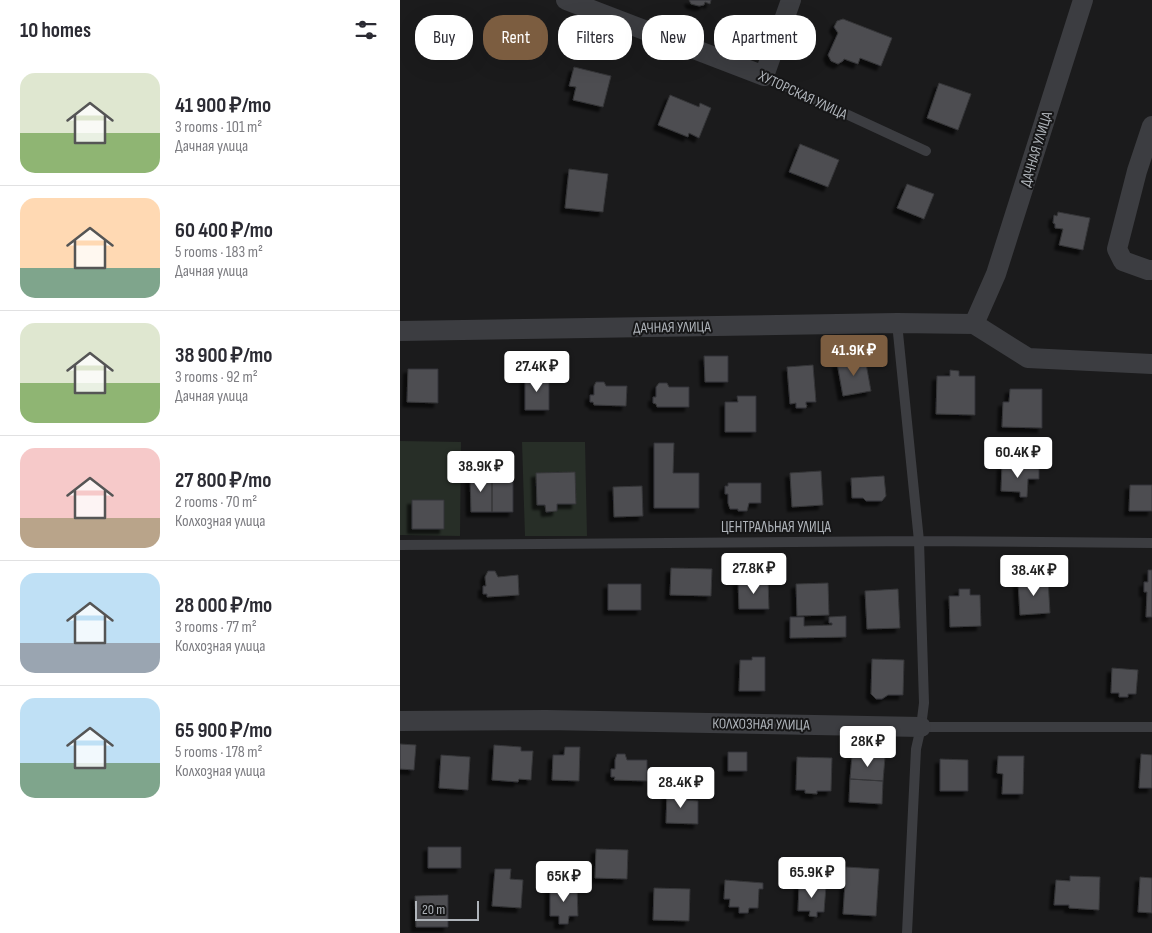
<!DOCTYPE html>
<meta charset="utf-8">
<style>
body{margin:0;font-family:"Sofia Sans Condensed",sans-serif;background:#f2f2f3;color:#2b2b33;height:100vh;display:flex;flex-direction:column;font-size:19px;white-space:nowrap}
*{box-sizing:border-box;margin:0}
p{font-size:16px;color:#7c7c81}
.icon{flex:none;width:28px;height:28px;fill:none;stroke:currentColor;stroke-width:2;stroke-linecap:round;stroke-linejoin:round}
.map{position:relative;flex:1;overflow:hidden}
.panel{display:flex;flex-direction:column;background:#fff;width:400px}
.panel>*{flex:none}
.hud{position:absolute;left:15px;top:15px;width:475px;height:45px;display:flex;gap:10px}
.scale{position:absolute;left:15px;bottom:12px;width:64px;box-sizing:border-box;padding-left:5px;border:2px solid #afb4ba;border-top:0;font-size:14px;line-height:18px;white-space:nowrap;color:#afb4ba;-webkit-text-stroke:4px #161617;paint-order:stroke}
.price{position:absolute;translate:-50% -42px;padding:0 11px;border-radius:5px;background:#fff;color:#222;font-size:16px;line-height:32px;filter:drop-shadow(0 1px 2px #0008)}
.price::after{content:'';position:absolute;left:50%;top:30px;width:15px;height:11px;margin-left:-8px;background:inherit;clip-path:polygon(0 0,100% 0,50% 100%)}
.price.current{background:#7c5d40;color:#fff}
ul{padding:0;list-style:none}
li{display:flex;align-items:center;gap:15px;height:125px;padding:0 20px}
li+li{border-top:1px solid #e1e1e2}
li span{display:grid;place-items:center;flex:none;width:140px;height:100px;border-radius:15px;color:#555}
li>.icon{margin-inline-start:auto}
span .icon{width:60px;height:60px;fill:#fffc;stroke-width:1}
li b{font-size:21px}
h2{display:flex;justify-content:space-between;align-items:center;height:60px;padding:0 20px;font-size:21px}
.chip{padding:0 18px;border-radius:20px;background:#fff;box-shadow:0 5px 20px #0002;font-size:18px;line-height:45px}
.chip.current{background:#7c5d40;color:#fff}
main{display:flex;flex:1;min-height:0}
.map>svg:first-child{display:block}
.green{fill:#272e27}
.building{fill:#4d4e51;stroke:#353538;filter:url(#shadow)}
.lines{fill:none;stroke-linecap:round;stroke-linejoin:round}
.lane{stroke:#3c3d41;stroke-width:10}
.street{stroke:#3c3d41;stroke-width:20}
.labels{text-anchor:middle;stroke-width:4;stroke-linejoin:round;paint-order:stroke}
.street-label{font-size:15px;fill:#afb4ba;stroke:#161617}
</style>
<main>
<section class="panel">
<h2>10 homes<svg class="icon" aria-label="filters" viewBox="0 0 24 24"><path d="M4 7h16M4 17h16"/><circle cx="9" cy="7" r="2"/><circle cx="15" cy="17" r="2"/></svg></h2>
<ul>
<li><span style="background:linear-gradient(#dfe7d0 60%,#8fb573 0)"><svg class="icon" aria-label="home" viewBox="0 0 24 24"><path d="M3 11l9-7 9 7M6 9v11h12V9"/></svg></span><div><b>41 900 ₽/mo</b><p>3 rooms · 101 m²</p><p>Дачная улица</p></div></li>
<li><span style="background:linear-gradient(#ffd9b3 70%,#7fa58c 0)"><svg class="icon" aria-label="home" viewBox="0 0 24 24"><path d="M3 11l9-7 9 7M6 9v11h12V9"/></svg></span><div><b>60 400 ₽/mo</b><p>5 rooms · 183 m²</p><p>Дачная улица</p></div></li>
<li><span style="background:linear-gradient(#dfe7d0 60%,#8fb573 0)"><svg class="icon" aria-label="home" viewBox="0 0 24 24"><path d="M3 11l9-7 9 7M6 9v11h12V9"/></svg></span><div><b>38 900 ₽/mo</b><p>3 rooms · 92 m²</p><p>Дачная улица</p></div></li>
<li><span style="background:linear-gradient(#f6c9c9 70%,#b9a48a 0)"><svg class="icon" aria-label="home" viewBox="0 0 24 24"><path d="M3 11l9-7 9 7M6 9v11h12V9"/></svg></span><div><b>27 800 ₽/mo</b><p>2 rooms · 70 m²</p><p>Колхозная улица</p></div></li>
<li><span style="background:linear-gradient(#bfe0f5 70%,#9aa5b1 0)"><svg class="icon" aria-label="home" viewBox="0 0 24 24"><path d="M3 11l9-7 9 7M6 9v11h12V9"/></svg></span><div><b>28 000 ₽/mo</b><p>3 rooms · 77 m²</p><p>Колхозная улица</p></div></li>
<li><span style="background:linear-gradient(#bfe0f5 65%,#7fa58c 0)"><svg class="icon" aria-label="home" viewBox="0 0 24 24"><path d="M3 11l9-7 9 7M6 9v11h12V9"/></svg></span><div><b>65 900 ₽/mo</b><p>5 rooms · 178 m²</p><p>Колхозная улица</p></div></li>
</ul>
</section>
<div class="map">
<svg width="752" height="933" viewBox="0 0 752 933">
<defs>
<filter id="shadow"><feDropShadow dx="-4.5" dy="4.5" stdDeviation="1" flood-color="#0009"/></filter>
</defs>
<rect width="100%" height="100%" fill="#1b1b1c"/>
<path class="green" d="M0 441 61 442 60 536 0 535Z
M122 442H185L187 536H125Z"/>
<path class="building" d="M289 0H311L310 4 305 2 304 5 299 6 291 4Z
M443 19 492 38 481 66 460 58 458 64 444 59 443 61 438 64 431 61 428 55 438 33 434 27 437 21Z
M174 67 211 76 203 107 173 100 176 87 169 86Z
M539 83 571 94 558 130 527 118Z
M270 95 299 107 300 103 311 108 299 138 289 133 288 137 258 125Z
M400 144 439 160 428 187 389 172Z
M169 169 208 174 203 212 165 208Z
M507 184 534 194 524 219 497 208Z
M658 212 690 218 683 250 659 245 663 229 655 228V224L653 223 654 215 657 216Z
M304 356H328V382H305Z
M465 358 471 391 443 396 437 363Z
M413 365 416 402H406V405H407L406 408H396V403L390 404 387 367Z
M8 369H38V403L7 402Z
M550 370 559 371V376H575V415L536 414 537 376H550Z
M125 376H149V410H125Z
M196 382H204L206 386H227L226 406 194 405 193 402H190V395H194V386Z
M259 383H267L269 387H289V407H257L256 404 253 403V397H256V387Z
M610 389H642V428L602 427 603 402H609Z
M337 396H356V432H325V402H338Z
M254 443H274L273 473H299V508H254Z
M602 465 628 466V468L639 469V479H628L627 497H620V492L601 491Z
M421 471 423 505 392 507 390 473Z
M175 472 176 504H157V511L146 512 145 505H137L136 473Z
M92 474H113V512H92Z
M92 474V512H71L70 475Z
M484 476 486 496 482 501H466L463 498H452L451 478Z
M328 483H361V503H349L347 511H338V509H330L328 503V494H325V486H328Z
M730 485H752V511H729Z
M242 486 243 516 214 517 213 487Z
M12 500H44V529H12Z
M271 568 312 569 311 596 270 595Z
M748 570H752V617H746L747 592H744V582H748Z
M88 571H95L98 577 118 575 119 595 87 597V594H83V586H86L85 577Z
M633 576H638V580L648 579 650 613 620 615 618 581 633 580Z
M368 580 369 609H339L338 581Z
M428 583 429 615 397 616 396 584Z
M208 584H241V610H208Z
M498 589 500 628 467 629 465 591Z
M559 589H570V595H580L581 626 550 627 549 596H559Z
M446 616V637L390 638V617H404V626L432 625V623H429V617Z
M352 657H365V691H339L340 660H352Z
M472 659 504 660 503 695H488L482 699H476L471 694Z
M712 668 738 670 736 694H728V697H719V693H711Z
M0 744 16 745 14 770 0 769Z
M94 745 121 747V751H133L131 780 119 779 118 782 92 780Z
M165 747H180L179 781 152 780 153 755H164Z
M328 752H347V771H328Z
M217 754H225L227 760H247V781L214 780 215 777H211V769H215V760Z
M741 754 752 755V788H739Z
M41 755 70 757 68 790 39 788Z
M452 756 485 757 483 781 450 779Z
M598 756H624L623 794H602L603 774 597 773Z
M397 757 432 758 431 791H417V794L405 793V790H396Z
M540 759 568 760V791H540Z
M450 779 483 781 482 804 449 802Z
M267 791 288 792 287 800 298 801V824L266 823Z
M28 847H61V868H28Z
M196 849 228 850 227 879 195 878Z
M446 867 479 869 476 916 443 914Z
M95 869H111L110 879 123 880 121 908 92 906Z
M670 876 700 877 699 910 669 908V905H654L656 880 670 881Z
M740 877 752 878V913L738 912Z
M325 880 363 883V889H359L358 908H349L348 913H339V907H329L330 899H324Z
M399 884 426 886 424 912H417V917L409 916 410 911H398Z
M150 887H177L178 916H169L168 924H159V916H150Z
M254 888 290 889 289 921 253 920Z
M48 895V927H16L15 896Z"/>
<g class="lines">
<path class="lane" d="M364 76 526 151
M497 323 519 541 524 703 521 727 516 749 507 933
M0 545 519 541 752 543
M521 727H752"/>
<path class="street" d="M166 0 364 76 391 0
M752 126 737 171 717 249 723 261 748 270H752
M574 324 628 358 752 364
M0 331 497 323 574 324 596 274 683 0
M0 721 146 720 521 727"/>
</g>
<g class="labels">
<g class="street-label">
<text transform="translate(403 95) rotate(25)" y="5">ХУТОРСКАЯ УЛИЦА</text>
<text transform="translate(636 149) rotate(-73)" y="5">ДАЧНАЯ УЛИЦА</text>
<text transform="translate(272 327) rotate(-1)" y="5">ДАЧНАЯ УЛИЦА</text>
<text x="376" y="532">ЦЕНТРАЛЬНАЯ УЛИЦА</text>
<text transform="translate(361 724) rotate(1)" y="5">КОЛХОЗНАЯ УЛИЦА</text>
</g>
</g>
</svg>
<div class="scale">20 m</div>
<b class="price current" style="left:454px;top:377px">41.9K ₽</b>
<b class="price" style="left:137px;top:393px">27.4K ₽</b>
<b class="price" style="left:618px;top:479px">60.4K ₽</b>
<b class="price" style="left:81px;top:493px">38.9K ₽</b>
<b class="price" style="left:354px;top:595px">27.8K ₽</b>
<b class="price" style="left:634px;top:597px">38.4K ₽</b>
<b class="price" style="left:468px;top:768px">28K ₽</b>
<b class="price" style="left:281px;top:809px">28.4K ₽</b>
<b class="price" style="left:412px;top:899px">65.9K ₽</b>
<b class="price" style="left:164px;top:903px">65K ₽</b>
<div class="hud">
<a class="chip">Buy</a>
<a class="chip current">Rent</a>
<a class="chip">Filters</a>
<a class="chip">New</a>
<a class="chip">Apartment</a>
</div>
</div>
</main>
